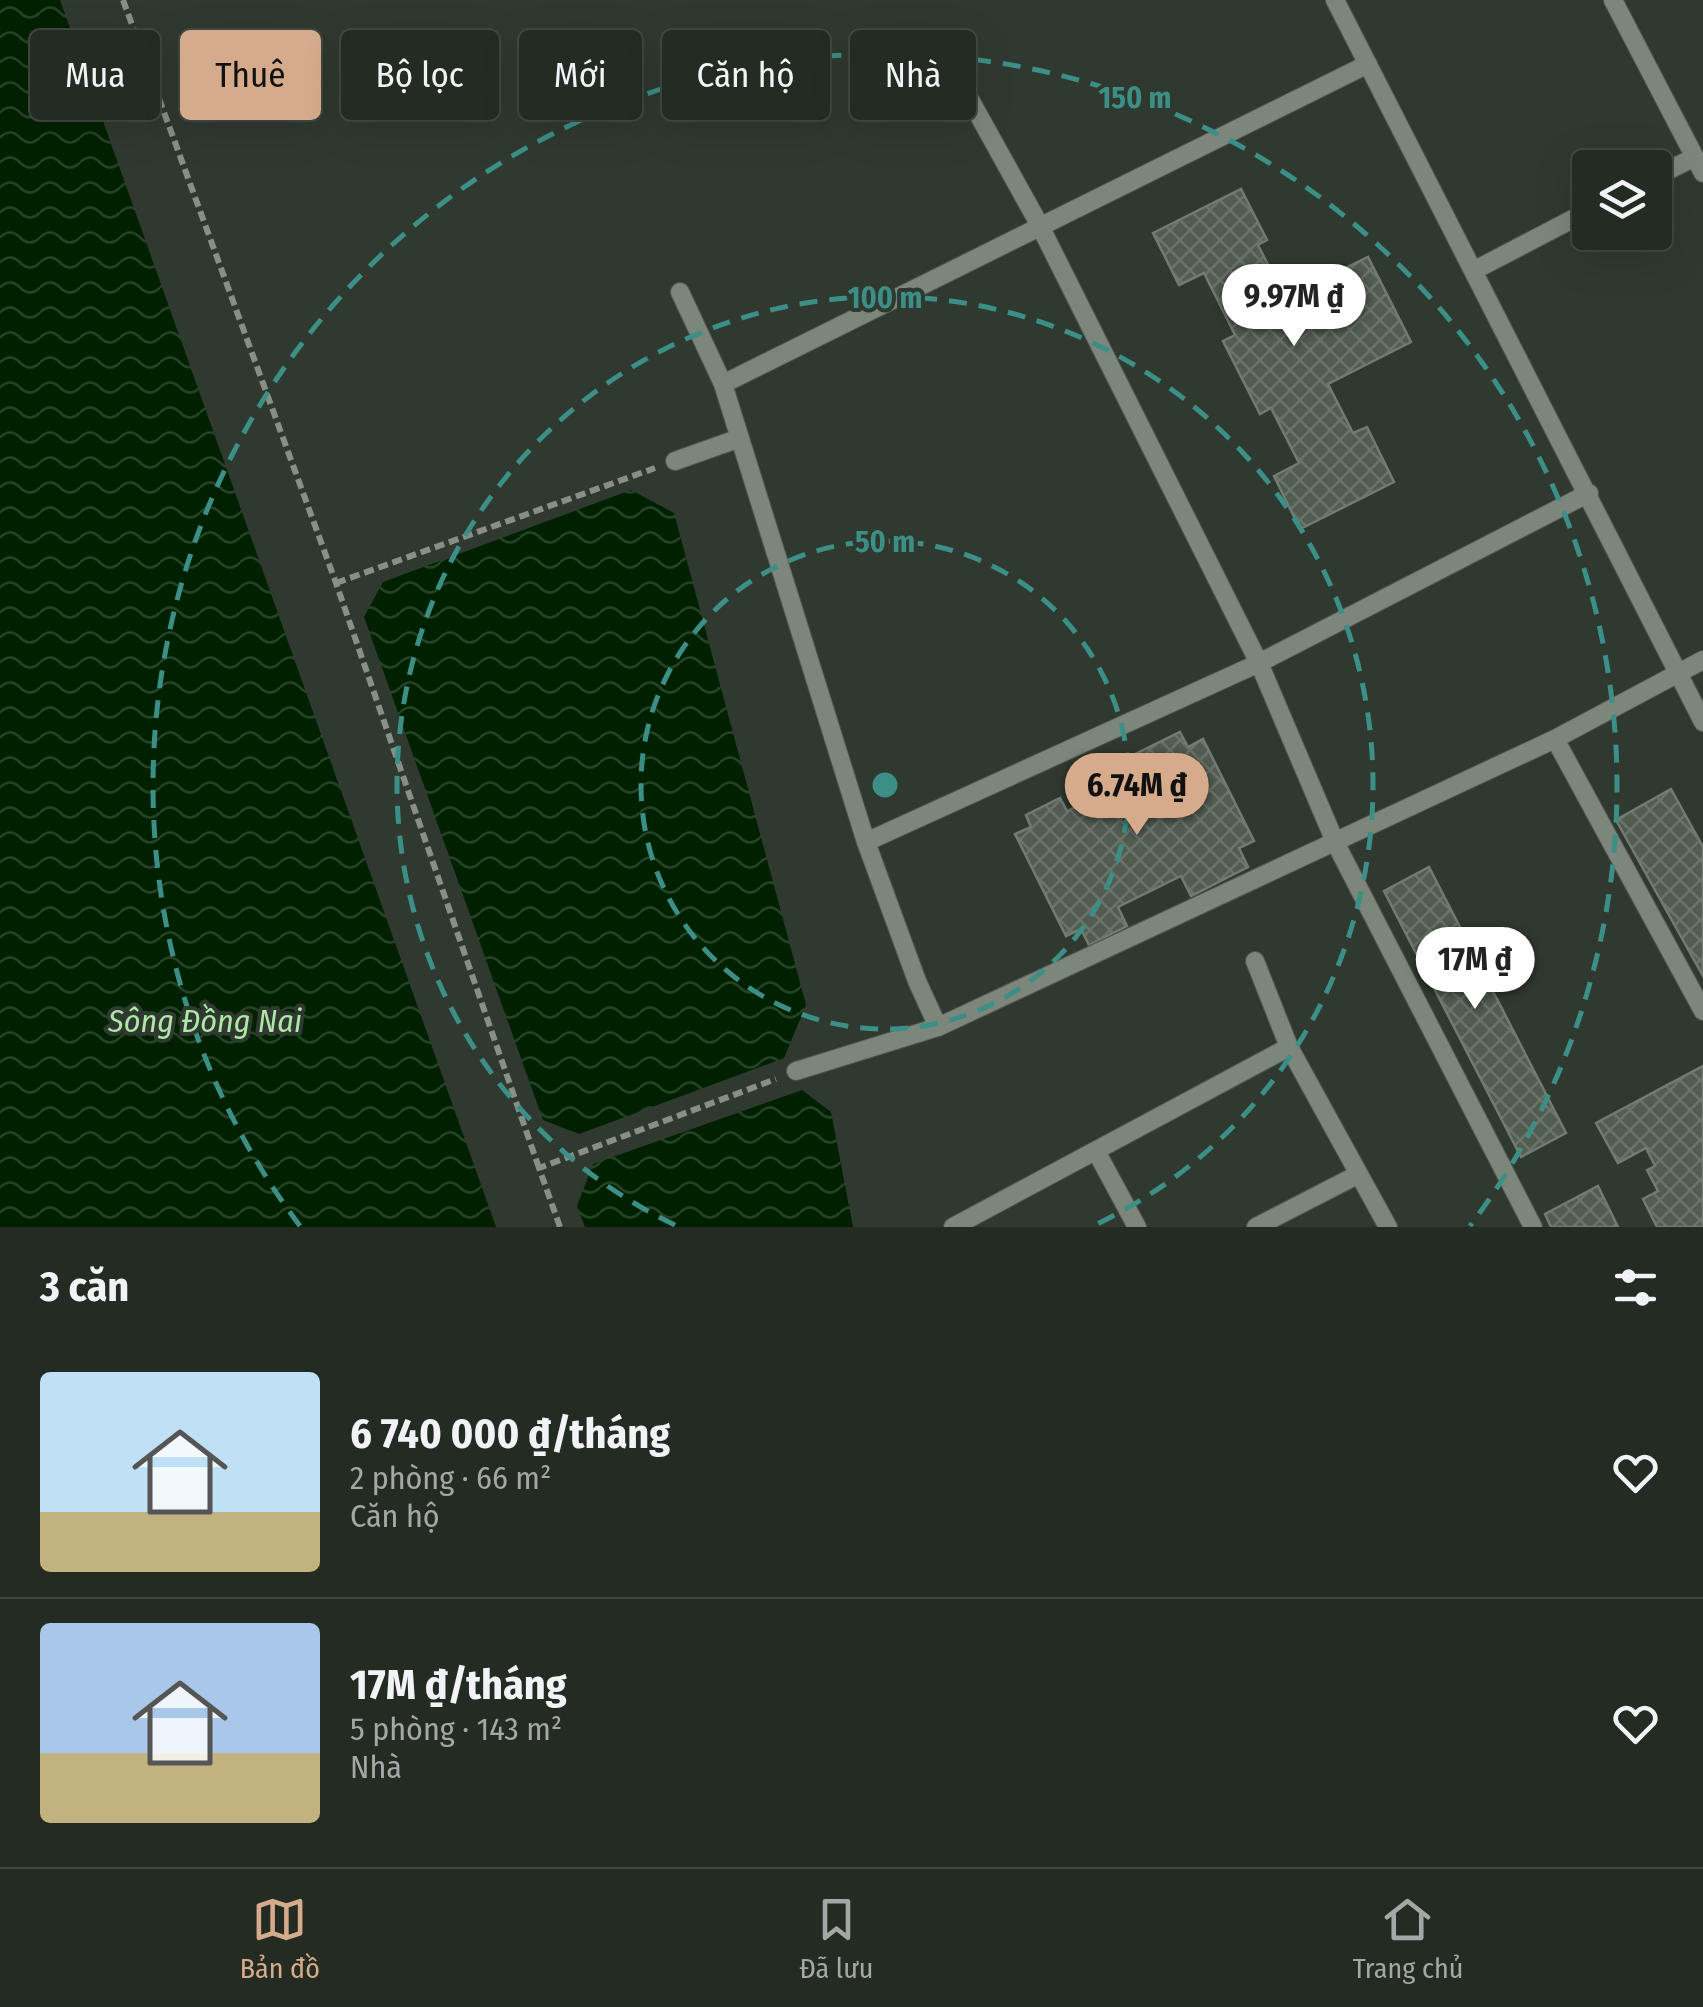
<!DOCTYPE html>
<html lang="vi">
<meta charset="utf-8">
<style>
body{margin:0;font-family:"Fira Sans Condensed",sans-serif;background:#303730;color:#f1f3f6;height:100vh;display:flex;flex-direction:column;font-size:38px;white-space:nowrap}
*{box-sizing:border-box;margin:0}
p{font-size:32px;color:#a3a7a6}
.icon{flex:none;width:55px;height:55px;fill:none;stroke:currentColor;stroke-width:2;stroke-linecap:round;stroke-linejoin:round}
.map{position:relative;height:1227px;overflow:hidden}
.details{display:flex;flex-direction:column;background:#242b23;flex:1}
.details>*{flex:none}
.banner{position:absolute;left:30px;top:30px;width:1000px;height:90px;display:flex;gap:20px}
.fabs{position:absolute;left:1572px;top:150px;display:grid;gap:20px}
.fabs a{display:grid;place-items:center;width:100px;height:100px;border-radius:10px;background:#242b23;box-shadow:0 10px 40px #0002,0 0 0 2px #414741;font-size:50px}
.price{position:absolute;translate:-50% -85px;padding:0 22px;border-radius:35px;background:#fff;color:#222;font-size:32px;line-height:65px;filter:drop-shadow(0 2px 5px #0008)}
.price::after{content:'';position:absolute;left:50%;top:60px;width:30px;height:22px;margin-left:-15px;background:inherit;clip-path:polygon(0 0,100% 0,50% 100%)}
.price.selected{background:#d6ab8b;color:#111}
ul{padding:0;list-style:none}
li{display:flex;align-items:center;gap:30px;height:250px;padding:0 40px}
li+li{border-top:2px solid #414741}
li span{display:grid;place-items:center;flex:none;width:280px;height:200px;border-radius:10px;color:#555}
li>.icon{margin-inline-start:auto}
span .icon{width:120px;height:120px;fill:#fffc;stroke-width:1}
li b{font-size:42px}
h2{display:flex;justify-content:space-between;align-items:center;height:120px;padding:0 40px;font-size:42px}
.pill{padding:0 35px;border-radius:10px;background:#242b23;box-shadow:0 10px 40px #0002,0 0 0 2px #414741;font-size:35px;line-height:90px}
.pill.selected{background:#d6ab8b;color:#111}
.tab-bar{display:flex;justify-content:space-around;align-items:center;height:140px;border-top:2px solid #414741;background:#242b23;font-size:28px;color:#a3a7a6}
.tab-bar a{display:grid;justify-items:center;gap:5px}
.tab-bar .selected{color:#d6ab8b}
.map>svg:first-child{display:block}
.water{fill:url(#water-waves)}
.building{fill:url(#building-cross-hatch);stroke:#717c70;stroke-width:2.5}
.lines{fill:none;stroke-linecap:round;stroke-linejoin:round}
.service-casing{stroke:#50574f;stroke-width:20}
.path{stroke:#878f86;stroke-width:6;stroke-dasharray:10 5;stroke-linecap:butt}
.service{stroke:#7c867b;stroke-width:18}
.ring{fill:none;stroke:#3c8f87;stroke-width:5;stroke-dasharray:18 12}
.labels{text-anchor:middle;stroke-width:8;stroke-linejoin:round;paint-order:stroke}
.water-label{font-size:32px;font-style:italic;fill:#aee7a8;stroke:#30392f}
.centre{fill:#3c8f87;stroke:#30392f;stroke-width:5}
.ring-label{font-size:30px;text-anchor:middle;font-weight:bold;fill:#3c8f87;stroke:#30392f;stroke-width:8;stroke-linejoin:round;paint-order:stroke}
</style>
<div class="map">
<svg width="1703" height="1227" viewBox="0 0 1703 1227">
<defs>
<pattern id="water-waves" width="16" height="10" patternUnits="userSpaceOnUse" patternTransform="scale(2.5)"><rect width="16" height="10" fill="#002100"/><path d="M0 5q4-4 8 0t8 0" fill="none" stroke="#264226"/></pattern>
<pattern id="building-cross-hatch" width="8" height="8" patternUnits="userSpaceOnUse" patternTransform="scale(2.5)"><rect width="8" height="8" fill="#525c51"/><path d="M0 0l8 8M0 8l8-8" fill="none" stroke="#6b746a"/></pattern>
</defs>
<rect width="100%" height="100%" fill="#30392f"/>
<path class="water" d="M0 0H60L496 1227H0Z
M631 490 674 513 806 1005 784 1058 579 1134 543 1120 364 617 383 582Z
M802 1090 831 1112 853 1227H585L577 1206 593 1164Z"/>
<path class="building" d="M1241 189 1267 240 1258 245 1285 298 1368 257 1411 342 1328 384 1353 433 1367 427 1394 482 1300 529 1274 476 1299 463 1271 408 1260 414 1223 341 1235 335 1204 273 1179 285 1153 233Z
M1180 732 1188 747 1203 739 1254 841 1239 848 1248 867 1191 896 1181 876 1118 907 1127 926 1089 945 1081 929 1066 936 1015 834 1031 827 1026 815 1060 798 1067 811 1133 779 1123 760Z
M1671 789 1703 847V976L1616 820Z
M1429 867 1566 1133 1521 1157 1384 891Z
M1703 1066V1227H1657L1643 1199 1658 1191 1647 1170 1655 1166 1646 1148 1618 1163 1596 1123Z
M1598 1186 1618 1227H1551L1545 1214Z"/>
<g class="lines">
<defs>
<path id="service" d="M1335 0 1703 722
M1613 0 1703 173
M948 60 1039 224 1259 663 1336 844 1533 1227
M1655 177 1695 157
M1475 270 1590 210
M680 292 723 384
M675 461 740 438
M1555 739 1703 1011
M866 842 1259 663 1589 493
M1255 961 1289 1047
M938 1027 917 981 866 842 723 384 1368 64
M796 1071 938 1027 1555 739 1703 660
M1096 1151 1137 1227
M953 1227 1289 1047 1388 1227
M1256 1227 1359 1174"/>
</defs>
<use href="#service" class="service-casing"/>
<path class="path" d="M123 0 336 583 539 1168
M336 583 655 468
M560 1227 539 1168 776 1079"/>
<use href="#service" class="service"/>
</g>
<g class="ring">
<circle cx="885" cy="785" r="244"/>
<path d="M675 1225A488 488 0 1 1 1095 1225"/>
<path d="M300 1226A732 732 0 1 1 1470 1226"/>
</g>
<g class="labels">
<g class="water-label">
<text x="205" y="1032">Sông Đồng Nai</text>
</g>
</g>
<circle cx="885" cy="785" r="15" class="centre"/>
<g class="ring-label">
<text x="1135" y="108">150 m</text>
<text x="885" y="308">100 m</text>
<text x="885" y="552">50 m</text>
</g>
</svg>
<div class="fabs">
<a><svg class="icon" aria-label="layers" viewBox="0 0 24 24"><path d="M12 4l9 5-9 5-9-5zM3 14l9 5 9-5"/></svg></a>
</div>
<b class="price" style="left:1294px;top:349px">9.97M ₫</b>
<b class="price selected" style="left:1137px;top:838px">6.74M ₫</b>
<b class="price" style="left:1475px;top:1012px">17M ₫</b>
<div class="banner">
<a class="pill">Mua</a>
<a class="pill selected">Thuê</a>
<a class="pill">Bộ lọc</a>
<a class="pill">Mới</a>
<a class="pill">Căn hộ</a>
<a class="pill">Nhà</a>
</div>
</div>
<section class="details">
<h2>3 căn<svg class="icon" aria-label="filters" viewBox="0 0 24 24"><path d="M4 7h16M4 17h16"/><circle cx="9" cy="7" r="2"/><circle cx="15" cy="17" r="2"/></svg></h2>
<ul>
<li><span style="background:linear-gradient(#bfe0f5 70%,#c2b280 0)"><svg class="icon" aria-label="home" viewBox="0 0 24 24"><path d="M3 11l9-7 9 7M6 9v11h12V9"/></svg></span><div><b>6 740 000 ₫/tháng</b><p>2 phòng · 66 m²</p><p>Căn hộ</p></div><svg class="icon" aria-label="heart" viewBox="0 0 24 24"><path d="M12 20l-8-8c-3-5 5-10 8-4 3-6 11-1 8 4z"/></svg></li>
<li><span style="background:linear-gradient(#a9c7e8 65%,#c2b280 0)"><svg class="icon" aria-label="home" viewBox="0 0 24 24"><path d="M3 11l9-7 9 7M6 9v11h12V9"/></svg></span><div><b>17M ₫/tháng</b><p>5 phòng · 143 m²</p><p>Nhà</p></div><svg class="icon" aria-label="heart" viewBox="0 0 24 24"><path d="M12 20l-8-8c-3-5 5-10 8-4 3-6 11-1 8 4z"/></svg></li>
</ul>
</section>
<nav class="tab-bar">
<a class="selected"><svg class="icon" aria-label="map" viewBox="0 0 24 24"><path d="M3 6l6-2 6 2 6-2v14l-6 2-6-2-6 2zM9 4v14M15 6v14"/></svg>Bản đồ</a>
<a><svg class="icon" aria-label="saved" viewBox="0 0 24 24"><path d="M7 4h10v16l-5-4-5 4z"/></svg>Đã lưu</a>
<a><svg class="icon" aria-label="home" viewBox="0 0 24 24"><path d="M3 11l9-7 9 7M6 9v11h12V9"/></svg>Trang chủ</a>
</nav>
